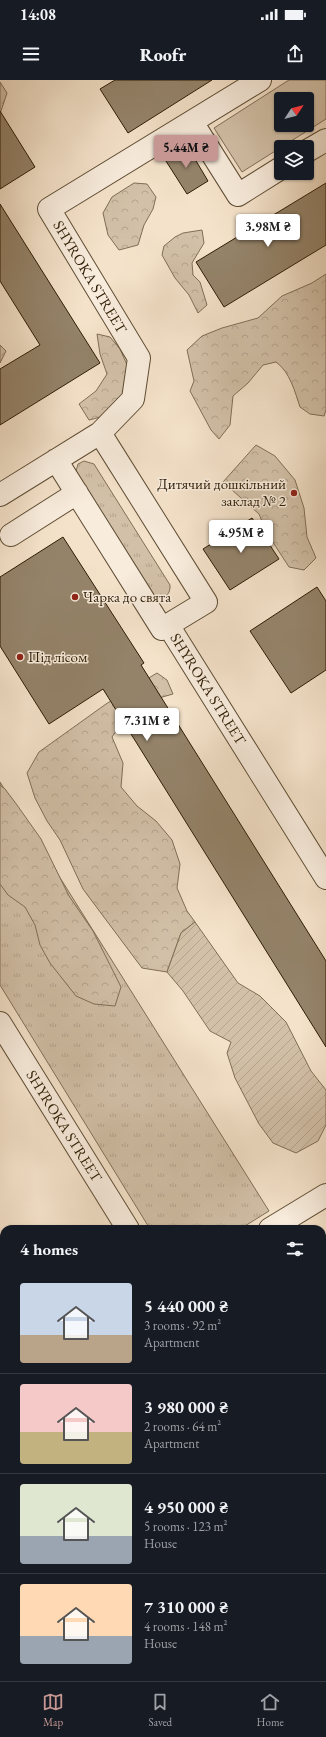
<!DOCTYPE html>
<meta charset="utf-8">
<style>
body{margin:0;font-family:"EB Garamond",serif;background:#20242c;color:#f1f3f6;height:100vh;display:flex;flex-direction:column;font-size:15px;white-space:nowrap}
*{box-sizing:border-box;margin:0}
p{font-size:13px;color:#9ea1a6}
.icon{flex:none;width:22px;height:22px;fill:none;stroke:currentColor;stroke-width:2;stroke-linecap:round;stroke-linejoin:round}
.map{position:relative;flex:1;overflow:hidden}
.drawer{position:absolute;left:0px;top:1145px;width:326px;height:456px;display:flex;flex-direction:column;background:#171b24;border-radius:12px 12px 0 0;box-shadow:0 1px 3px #0004}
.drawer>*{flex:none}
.needle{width:26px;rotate:54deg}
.tools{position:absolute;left:274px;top:12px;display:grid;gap:8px}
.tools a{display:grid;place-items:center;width:40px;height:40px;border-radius:4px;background:#171b24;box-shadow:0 1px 3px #0004;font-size:20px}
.price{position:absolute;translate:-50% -34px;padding:0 9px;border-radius:4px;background:#fff;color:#222;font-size:13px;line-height:26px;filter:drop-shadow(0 1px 2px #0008)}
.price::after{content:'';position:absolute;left:50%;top:24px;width:12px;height:9px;margin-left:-6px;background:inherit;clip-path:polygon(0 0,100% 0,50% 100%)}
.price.current{background:#c59692;color:#111}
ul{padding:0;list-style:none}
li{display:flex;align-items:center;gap:12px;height:100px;padding:0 20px}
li+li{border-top:1px solid #363941}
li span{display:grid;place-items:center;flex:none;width:112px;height:80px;border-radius:4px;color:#555}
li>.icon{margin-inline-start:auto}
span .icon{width:48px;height:48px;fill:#fffc;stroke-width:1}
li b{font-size:17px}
h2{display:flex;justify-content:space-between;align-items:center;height:48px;padding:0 20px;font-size:17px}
.status{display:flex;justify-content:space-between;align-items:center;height:28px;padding:0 20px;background:#171b24;direction:ltr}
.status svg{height:11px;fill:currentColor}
header{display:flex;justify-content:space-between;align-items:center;height:52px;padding:0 20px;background:#171b24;font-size:18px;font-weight:800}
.tabs{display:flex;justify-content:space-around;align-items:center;height:56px;border-top:1px solid #363941;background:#171b24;font-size:11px;color:#9ea1a6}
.tabs a{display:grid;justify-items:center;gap:2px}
.tabs .current{color:#c59692}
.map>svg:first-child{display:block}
.grass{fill:url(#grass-tufts);stroke:#806e56}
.forest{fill:url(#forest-crowns);stroke:#806e56}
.park{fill:#d2c0a8;stroke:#806e56;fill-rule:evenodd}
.garden{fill:url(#garden-furrows);stroke:#806e56}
.building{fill:#94836a;stroke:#2d1c03}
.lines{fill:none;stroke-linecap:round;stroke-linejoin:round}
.minor-casing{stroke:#5f4e35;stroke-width:24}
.minor{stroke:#f8ecdd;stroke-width:22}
.poi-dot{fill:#8f2418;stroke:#f8ecdd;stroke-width:1.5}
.labels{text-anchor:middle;stroke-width:3;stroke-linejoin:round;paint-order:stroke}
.street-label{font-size:15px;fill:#2d1c03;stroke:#f8ecdd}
.poi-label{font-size:15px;fill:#2d1c03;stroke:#f8ecdd;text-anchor:start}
</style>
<div class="status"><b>14:08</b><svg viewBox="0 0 49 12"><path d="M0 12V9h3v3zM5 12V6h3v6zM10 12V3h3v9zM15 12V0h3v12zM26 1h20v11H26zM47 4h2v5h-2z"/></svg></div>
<header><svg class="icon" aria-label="menu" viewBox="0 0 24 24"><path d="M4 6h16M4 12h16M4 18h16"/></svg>Roofr<svg class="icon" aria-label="share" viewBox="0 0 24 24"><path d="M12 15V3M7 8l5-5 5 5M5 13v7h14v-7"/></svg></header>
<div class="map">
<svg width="326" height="1601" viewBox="0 0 326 1601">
<defs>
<pattern id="grass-tufts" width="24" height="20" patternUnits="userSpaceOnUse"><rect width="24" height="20" fill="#d2c0a8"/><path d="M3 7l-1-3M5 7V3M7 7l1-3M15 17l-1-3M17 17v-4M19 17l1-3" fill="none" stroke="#b5a48f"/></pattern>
<pattern id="forest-crowns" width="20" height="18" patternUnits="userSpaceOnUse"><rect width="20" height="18" fill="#d2c0a8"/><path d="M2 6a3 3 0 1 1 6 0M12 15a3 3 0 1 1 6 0" fill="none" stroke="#b5a48f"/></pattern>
<pattern id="garden-furrows" width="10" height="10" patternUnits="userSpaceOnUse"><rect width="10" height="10" fill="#d2c0a8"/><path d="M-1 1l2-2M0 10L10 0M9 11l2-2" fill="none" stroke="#b5a48f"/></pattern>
</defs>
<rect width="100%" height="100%" fill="#f4e2ca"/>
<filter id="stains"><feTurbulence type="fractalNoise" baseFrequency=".005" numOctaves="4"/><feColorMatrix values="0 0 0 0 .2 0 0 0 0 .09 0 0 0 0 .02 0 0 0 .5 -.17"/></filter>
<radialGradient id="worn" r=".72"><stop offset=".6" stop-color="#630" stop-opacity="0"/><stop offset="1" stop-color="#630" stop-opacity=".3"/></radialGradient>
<path class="grass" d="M84 381 94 384 170 505C171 516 161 522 153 515L76 391 78 384Z
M0 702 269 1131 240 1149H150L0 905Z
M322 1216 326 1223V1434L322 1427Z
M322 1482 326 1489V1601H313L311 1597H322Z"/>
<path class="forest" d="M0 2 7 13 0 34Z
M134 103 147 104 156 117 153 129 144 145 138 165 119 170 108 155 103 133 112 117Z
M202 150 204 163 192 183 193 195 200 202 207 225 198 233 189 215 175 198 162 175 164 166 175 157 183 153Z
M326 194V330L324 336 310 334 300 327C295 312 290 292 276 282L263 285 248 303 233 316 230 345 219 359 211 350 190 311 194 301 187 270 202 256 222 248 258 238 282 216 312 203Z
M97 254 110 257 120 269 132 296C121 323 120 333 89 340L79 324 96 311 107 294 100 274Z
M0 265 6 271 0 283Z
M256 365 275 376 295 400 304 428 307 457 316 478 304 490 289 487 267 453 259 434 223 402Z
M157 593 167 600 173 614 134 625 112 657 123 683 121 707 137 726 156 741 172 760 180 784 177 808 187 831 195 842 181 853 167 892 142 888 83 809 60 760 47 741 35 718 27 693 39 672 106 624Z
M0 705 5 709 17 725 41 759 69 816 93 851 121 907 115 926 94 924 76 916 50 883 40 865 35 845 25 827 8 815 0 804Z
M0 1172 4 1175V1226L0 1229Z
M1 1471 4 1478V1501L0 1505Z
M322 1523 326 1524V1577L322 1578Z
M106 1597H301L297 1601H105Z"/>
<path class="park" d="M289 0H326V39L242 92 214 48ZM281 19H307V45H281Z
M4 1165V1202L0 1204V1167Z"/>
<path class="garden" d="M195 842 238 903 260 916 286 942 311 991 326 1010V1045L318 1061 296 1073 273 1063 259 1044 235 998 227 973 231 962 210 951 183 911 167 892 181 853Z"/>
<path class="building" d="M115 0H212L128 53 100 9Z
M0 31 35 87 0 109Z
M186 64 208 101 187 114 164 78Z
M326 103V165L224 227 196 182Z
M0 124 100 283 0 345V289L40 265 0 201Z
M252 438 279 479 230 510 203 469Z
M63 457 144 583 141 585 326 881V967L103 609 49 644 0 566V497Z
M317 507 326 521V590L291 613 250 551Z"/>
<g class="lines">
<defs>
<path id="minor" d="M192 42 238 115 281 88
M307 71 326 60
M100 353 206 522 168 545 326 798
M56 380 162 549 168 545
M0 415 100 353 133 319 139 278 49 129 260 0
M11 455 77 413
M0 943 128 1149
M270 1149 326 1115
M0 1431 4 1429
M322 1460 326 1466"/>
</defs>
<use href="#minor" class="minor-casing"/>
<use href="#minor" class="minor"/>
</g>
<g class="poi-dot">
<circle cx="294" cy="413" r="4"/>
<circle cx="75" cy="517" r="4"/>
<circle cx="20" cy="577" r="4"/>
</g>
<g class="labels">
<g class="street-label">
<text transform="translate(90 197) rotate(59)" y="5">SHYROKA STREET</text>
<text transform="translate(208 609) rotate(58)" y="5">SHYROKA STREET</text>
<text transform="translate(64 1046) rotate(58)" y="5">SHYROKA STREET</text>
</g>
<g class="poi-label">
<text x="286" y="409" text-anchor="end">Дитячий дошкільний<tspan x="286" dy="17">заклад № 2</tspan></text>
<text x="83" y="522">Чарка до свята</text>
<text x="28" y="582">Під лісом</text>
</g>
</g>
<rect width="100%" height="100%" filter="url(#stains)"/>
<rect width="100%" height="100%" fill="url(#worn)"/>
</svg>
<div class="tools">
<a><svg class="needle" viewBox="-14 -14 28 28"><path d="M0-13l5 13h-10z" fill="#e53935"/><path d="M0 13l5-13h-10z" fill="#9ea1a6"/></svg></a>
<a><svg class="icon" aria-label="layers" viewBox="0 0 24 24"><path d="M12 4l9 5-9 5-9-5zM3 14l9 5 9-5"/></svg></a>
</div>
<b class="price current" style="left:186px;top:89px">5.44M ₴</b>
<b class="price" style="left:268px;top:168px">3.98M ₴</b>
<b class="price" style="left:241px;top:474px">4.95M ₴</b>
<b class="price" style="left:147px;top:662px">7.31M ₴</b>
<section class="drawer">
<h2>4 homes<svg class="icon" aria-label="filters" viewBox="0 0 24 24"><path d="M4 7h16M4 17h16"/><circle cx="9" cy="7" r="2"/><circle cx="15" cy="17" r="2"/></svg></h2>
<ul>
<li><span style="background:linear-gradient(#c9d6e8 65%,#b9a48a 0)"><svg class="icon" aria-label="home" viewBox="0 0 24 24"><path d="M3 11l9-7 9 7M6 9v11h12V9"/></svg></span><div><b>5 440 000 ₴</b><p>3 rooms · 92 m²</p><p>Apartment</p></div></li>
<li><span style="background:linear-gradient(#f6c9c9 60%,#c2b280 0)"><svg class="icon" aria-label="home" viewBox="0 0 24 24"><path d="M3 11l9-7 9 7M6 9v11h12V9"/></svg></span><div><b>3 980 000 ₴</b><p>2 rooms · 64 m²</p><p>Apartment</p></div></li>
<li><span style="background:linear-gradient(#dfe7d0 65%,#9aa5b1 0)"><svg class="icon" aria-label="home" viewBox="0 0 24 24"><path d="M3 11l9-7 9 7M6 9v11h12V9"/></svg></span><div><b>4 950 000 ₴</b><p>5 rooms · 123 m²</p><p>House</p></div></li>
<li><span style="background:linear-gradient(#ffd9b3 65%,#9aa5b1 0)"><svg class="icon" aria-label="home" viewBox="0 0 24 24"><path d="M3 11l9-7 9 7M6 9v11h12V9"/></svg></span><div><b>7 310 000 ₴</b><p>4 rooms · 148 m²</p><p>House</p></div></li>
</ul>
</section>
</div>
<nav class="tabs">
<a class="current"><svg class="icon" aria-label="map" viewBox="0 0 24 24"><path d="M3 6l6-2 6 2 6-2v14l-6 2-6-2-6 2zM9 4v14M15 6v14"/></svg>Map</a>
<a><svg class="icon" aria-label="saved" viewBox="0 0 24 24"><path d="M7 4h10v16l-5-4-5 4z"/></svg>Saved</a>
<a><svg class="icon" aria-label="home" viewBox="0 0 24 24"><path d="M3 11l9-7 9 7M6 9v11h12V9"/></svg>Home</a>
</nav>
